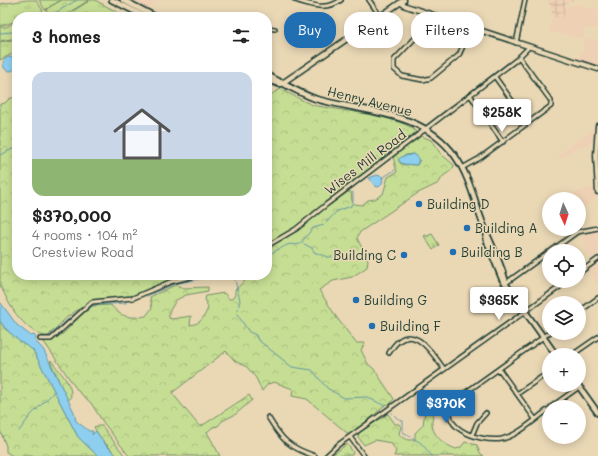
<!DOCTYPE html>
<meta charset="utf-8">
<style>
body{margin:0;font-family:Mali,sans-serif;background:#f6f6f6;color:#222;height:100vh;display:flex;flex-direction:column;font-size:15px;white-space:nowrap}
*{box-sizing:border-box;margin:0}
p{font-size:13px;color:#767676}
.icon{flex:none;width:22px;height:22px;fill:none;stroke:currentColor;stroke-width:2;stroke-linecap:round;stroke-linejoin:round}
.map{position:relative;flex:1;overflow:hidden}
.side{position:absolute;left:12px;top:12px;width:260px;height:268px;display:flex;flex-direction:column;background:#fff;border-radius:16px;box-shadow:0 2px 10px #0003}
.side>*{flex:none}
.guide{position:absolute;left:284px;top:12px;width:254px;height:36px;display:flex;gap:8px}
.needle{width:26px;rotate:176deg}
.controls{position:absolute;left:542px;top:192px;display:grid;gap:8px}
.controls a{display:grid;place-items:center;width:44px;height:44px;border-radius:50%;background:#fff;box-shadow:0 2px 10px #0003;font-size:20px}
.price{position:absolute;translate:-50% -34px;padding:0 9px;border-radius:4px;background:#fff;color:#222;font-size:13px;line-height:26px;filter:drop-shadow(0 1px 2px #0008)}
.price::after{content:'';position:absolute;left:50%;top:24px;width:12px;height:9px;margin-left:-6px;background:inherit;clip-path:polygon(0 0,100% 0,50% 100%)}
.price.on{background:#1f6fb2;color:#fff}
ul{padding:0;list-style:none}
li{display:grid;align-content:center;gap:8px;height:212px;padding:0 20px}
li span{display:grid;place-items:center;height:124px;border-radius:12px;color:#555}
li>.icon{margin-inline-start:auto}
span .icon{width:72px;height:72px;fill:#fffc;stroke-width:1}
li b{font-size:17px}
h2{display:flex;justify-content:space-between;align-items:center;height:48px;padding:0 20px;font-size:17px}
.chip{padding:0 14px;border-radius:16px;background:#fff;box-shadow:0 2px 10px #0003;font-size:14px;line-height:36px}
.chip.on{background:#1f6fb2;color:#fff}
.map>svg:first-child{display:block}
.built{fill:#eed0b4}
.industrial{fill:url(#industrial-grid)}
.grass{fill:url(#grass-tufts);stroke:#728e64}
.forest{fill:url(#forest-crowns);stroke:#728e64;fill-rule:evenodd}
.water{fill:#8ecff0;stroke:#6295a5}
.lines{fill:none;stroke-linecap:round;stroke-linejoin:round}
.stream{stroke:#6295a5;stroke-width:1}
.street-casing{stroke:#1f3d34;stroke-width:6}
.secondary-casing{stroke:#1f3d34;stroke-width:7}
.primary-casing{stroke:#1f3d34;stroke-width:8}
.street{stroke:#ead8b5;stroke-width:3}
.secondary{stroke:#ead8b5;stroke-width:4}
.primary{stroke:#ead8b5;stroke-width:4.5}
.poi-dot{fill:#1f6fb2;stroke:#ead8b5;stroke-width:1.5}
.labels{text-anchor:middle;stroke-width:3;stroke-linejoin:round;paint-order:stroke}
.street-label{font-size:13px;fill:#1f3d34;stroke:#ead8b5}
.poi-label{font-size:13px;fill:#1f3d34;stroke:#ead8b5;text-anchor:start}
</style>
<div class="map">
<svg width="598" height="456" viewBox="0 0 598 456">
<defs>
<pattern id="industrial-grid" width="8" height="8" patternUnits="userSpaceOnUse"><rect width="8" height="8" fill="#eed0b4"/><path d="M0 4h8M4 0v8" fill="none" stroke="#ccb49b"/></pattern>
<pattern id="grass-tufts" width="24" height="20" patternUnits="userSpaceOnUse"><rect width="24" height="20" fill="#c6de94"/><path d="M3 7l-1-3M5 7V3M7 7l1-3M15 17l-1-3M17 17v-4M19 17l1-3" fill="none" stroke="#aabf80"/></pattern>
<pattern id="forest-crowns" width="20" height="18" patternUnits="userSpaceOnUse"><rect width="20" height="18" fill="#c6de94"/><path d="M2 6a3 3 0 1 1 6 0M12 15a3 3 0 1 1 6 0" fill="none" stroke="#aabf80"/></pattern>
</defs>
<rect width="100%" height="100%" fill="#ead8b5"/>
<filter id="ink" filterUnits="userSpaceOnUse"><feTurbulence type="fractalNoise" baseFrequency=".025" numOctaves="2"/><feDisplacementMap in="SourceGraphic" scale="8" xChannelSelector="R" yChannelSelector="G"/><feConvolveMatrix kernelMatrix="1 2 1 2 8 2 1 2 1" color-interpolation-filters="sRGB"/></filter>
<g filter="url(#ink)">
<path class="built" d="M129 0H159L147 9Z
M583 4 585 9 597 7 598 28H585L584 38 598 40 597 66 578 61 581 50 584 51V38L549 32 552 17H564V9H568V6Z
M595 128V140L560 158 558 155Z
M595 188 596 199 583 208 579 199 574 194 583 189Z
M596 230 598 231V257L593 261 586 252 582 232Z
M598 261V282L596 283 587 269Z"/>
<path class="industrial" d="M548 0H573V1L565 4 564 17H552V12Z"/>
<path class="grass" d="M27 0H36L43 11 27 17H17V21L0 26V4Z
M39 0H61L45 10Z
M91 0H95L126 17H89L87 13 79 17H63Z
M17 39V56L14 53 0 60V42Z
M432 234 439 245 433 250 424 236 426 235 428 237 429 235Z"/>
<path class="forest" d="M62 0H89L62 17H55L52 13 48 14 46 10 48 8Z
M17 21V27L12 33H17V38L0 41V27H6Z
M280 89C291 94 302 101 313 105 334 110 405 116 416 132L298 226 267 244V97Z
M17 96V275H190L166 281 135 296 91 301 67 317 48 336C35 337 18 318 12 308 7 301 5 293 0 286V104L5 103 9 99Z
M421 136 431 140 441 154 454 165 453 169 442 177 439 183 418 193 360 232 357 238 368 260 367 267 352 277 333 281 319 290 337 318 356 343H365L361 350 368 364 374 369 394 399 389 405 385 404C382 410 358 428 351 433H347L307 399 292 396 293 389 274 382 268 384 262 391 256 378 247 367 235 361 226 351 172 393 200 427 249 395 252 400 236 414 222 421 218 426 213 427 207 432 220 456H129L103 422 91 403 78 391 44 342 53 340 64 333 81 315 92 306 111 305C120 317 130 319 146 316L152 308 150 297 175 285 184 288 208 287V291L186 295 176 300 169 312V318L172 319 191 316 190 325C201 324 204 317 208 308L205 299 206 296 224 293 229 299H232L235 295V290L251 275H267V248L297 231 320 212 348 192H351L352 201 354 204 362 205 368 200 375 199 383 194 388 177 397 172 393 157ZM414 154 420 160 417 165 401 164 398 160 406 155Z
M0 321 5 329 33 350 78 437 98 456H13L6 452V446L0 430Z
M51 360C58 371 75 385 70 399H67L50 361Z
M431 397 436 401C436 407 434 411 433 416 428 432 442 444 456 449L461 447 465 442 477 445 480 453 484 456H394L396 451 391 443 375 440 364 445 358 437 359 433 388 414 395 424H399L401 427 399 433 400 436 408 440H415V433L423 425 426 404Z
M97 426H102L125 456H117L99 436 94 427Z
M347 444 353 452 352 455 331 456Z"/>
<path class="water" d="M3 64a7 7 0 1 1 14 0a7 7 0 1 1-14 0Z
M414 154 419 158 417 165 403 164 398 160 401 157Z
M377 175 383 177 382 184 379 187 375 186 369 178Z
M0 302 17 325 31 336 34 335 36 338 35 341 43 349 74 412 76 421 89 431H93L92 435 96 431 104 443 117 456H98L78 437 33 350 19 341 4 327 0 321Z"/>
<g class="lines">
<path class="stream" d="M55 13 77 0
M0 33 13 32
M0 155 17 147
M382 178 395 170
M302 243 312 248 314 252 327 257H332
M267 257C273 251 280 249 287 245 291 243 296 246 300 244L313 228 324 225 337 211 351 206 353 201V192
M228 275 235 280 240 300 237 314 249 332 256 335 257 339 292 367 312 370 327 388 344 398 367 397 385 406
M233 277 243 275
M147 296 174 284 219 275
M84 312 94 305 126 303
M47 338 68 319 75 314
M392 413 399 420 403 421V432L421 443 432 456
M19 431 31 415 54 392"/>
<defs>
<path id="street" d="M295 0C312 5 326 11 341 0
M369 0 380 16
M426 13 417 36 394 60V69L402 76 423 80 431 78 459 55 471 28
M237 17H245
M267 28 275 29
M516 43 525 0
M495 77 528 123
M470 95 503 142
M462 168 480 158 551 106V101L519 57
M267 246 296 229 327 204 516 60 529 47
M551 251 577 232 598 228
M579 273 598 259
M506 283 549 252
M579 312 598 298
M549 333 458 398C431 426 480 443 502 439 519 435 535 419 549 409
M40 339H51L92 302 133 298 170 282 198 275
M389 353C410 317 431 351 444 369
M572 355 598 337
M499 369 535 419
M517 394 549 372
M551 407 579 387
M268 417C282 440 288 447 315 456
M472 435 477 423 486 413
M350 437 364 456
M326 456 338 445 568 281"/>
<path id="secondary" d="M400 2 406 6 598 69
M281 84 404 0
M598 126 596 155 598 192"/>
<path id="primary" d="M112 0 146 17
M123 0 156 17
M267 75C283 83 298 93 316 99 366 113 422 110 455 156 469 176 474 199 482 221 489 241 501 262 506 283
M267 79 279 84
M487 235 486 239 502 279 556 355
M578 385 598 413"/>
</defs>
<use href="#street" class="street-casing"/>
<use href="#secondary" class="secondary-casing"/>
<use href="#primary" class="primary-casing"/>
<use href="#street" class="street"/>
<use href="#secondary" class="secondary"/>
<use href="#primary" class="primary"/>
</g>
</g>
<g class="poi-dot">
<circle cx="419" cy="204" r="4"/>
<circle cx="467" cy="228" r="4"/>
<circle cx="453" cy="252" r="4"/>
<circle cx="404" cy="255" r="4"/>
<circle cx="356" cy="300" r="4"/>
<circle cx="372" cy="326" r="4"/>
</g>
<g class="labels">
<g class="street-label">
<text transform="translate(370 101) rotate(14)" y="5">Henry Avenue</text>
<text transform="translate(365 162) rotate(-37)" y="5">Wises Mill Road</text>
</g>
<g class="poi-label">
<text x="427" y="209">Building D</text>
<text x="475" y="233">Building A</text>
<text x="461" y="257">Building B</text>
<text x="396" y="260" text-anchor="end">Building C</text>
<text x="364" y="305">Building G</text>
<text x="380" y="331">Building F</text>
</g>
</g>
</svg>
<div class="controls">
<a><svg class="needle" viewBox="-14 -14 28 28"><path d="M0-13l5 13h-10z" fill="#e53935"/><path d="M0 13l5-13h-10z" fill="#767676"/></svg></a>
<a><svg class="icon" aria-label="locate" viewBox="0 0 24 24"><circle cx="12" cy="12" r="6"/><path d="M12 2v4M12 18v4M2 12h4M18 12h4"/></svg></a>
<a><svg class="icon" aria-label="layers" viewBox="0 0 24 24"><path d="M12 4l9 5-9 5-9-5zM3 14l9 5 9-5"/></svg></a>
<a>+</a>
<a>−</a>
</div>
<b class="price" style="left:502px;top:133px">$258K</b>
<b class="price" style="left:499px;top:321px">$365K</b>
<b class="price on" style="left:446px;top:424px">$370K</b>
<div class="guide">
<a class="chip on">Buy</a>
<a class="chip">Rent</a>
<a class="chip">Filters</a>
</div>
<section class="side">
<h2>3 homes<svg class="icon" aria-label="filters" viewBox="0 0 24 24"><path d="M4 7h16M4 17h16"/><circle cx="9" cy="7" r="2"/><circle cx="15" cy="17" r="2"/></svg></h2>
<ul>
<li><span style="background:linear-gradient(#c9d6e8 70%,#8fb573 0)"><svg class="icon" aria-label="home" viewBox="0 0 24 24"><path d="M3 11l9-7 9 7M6 9v11h12V9"/></svg></span><div><b>$370,000</b><p>4 rooms · 104 m²</p><p>Crestview Road</p></div></li>
</ul>
</section>
</div>
